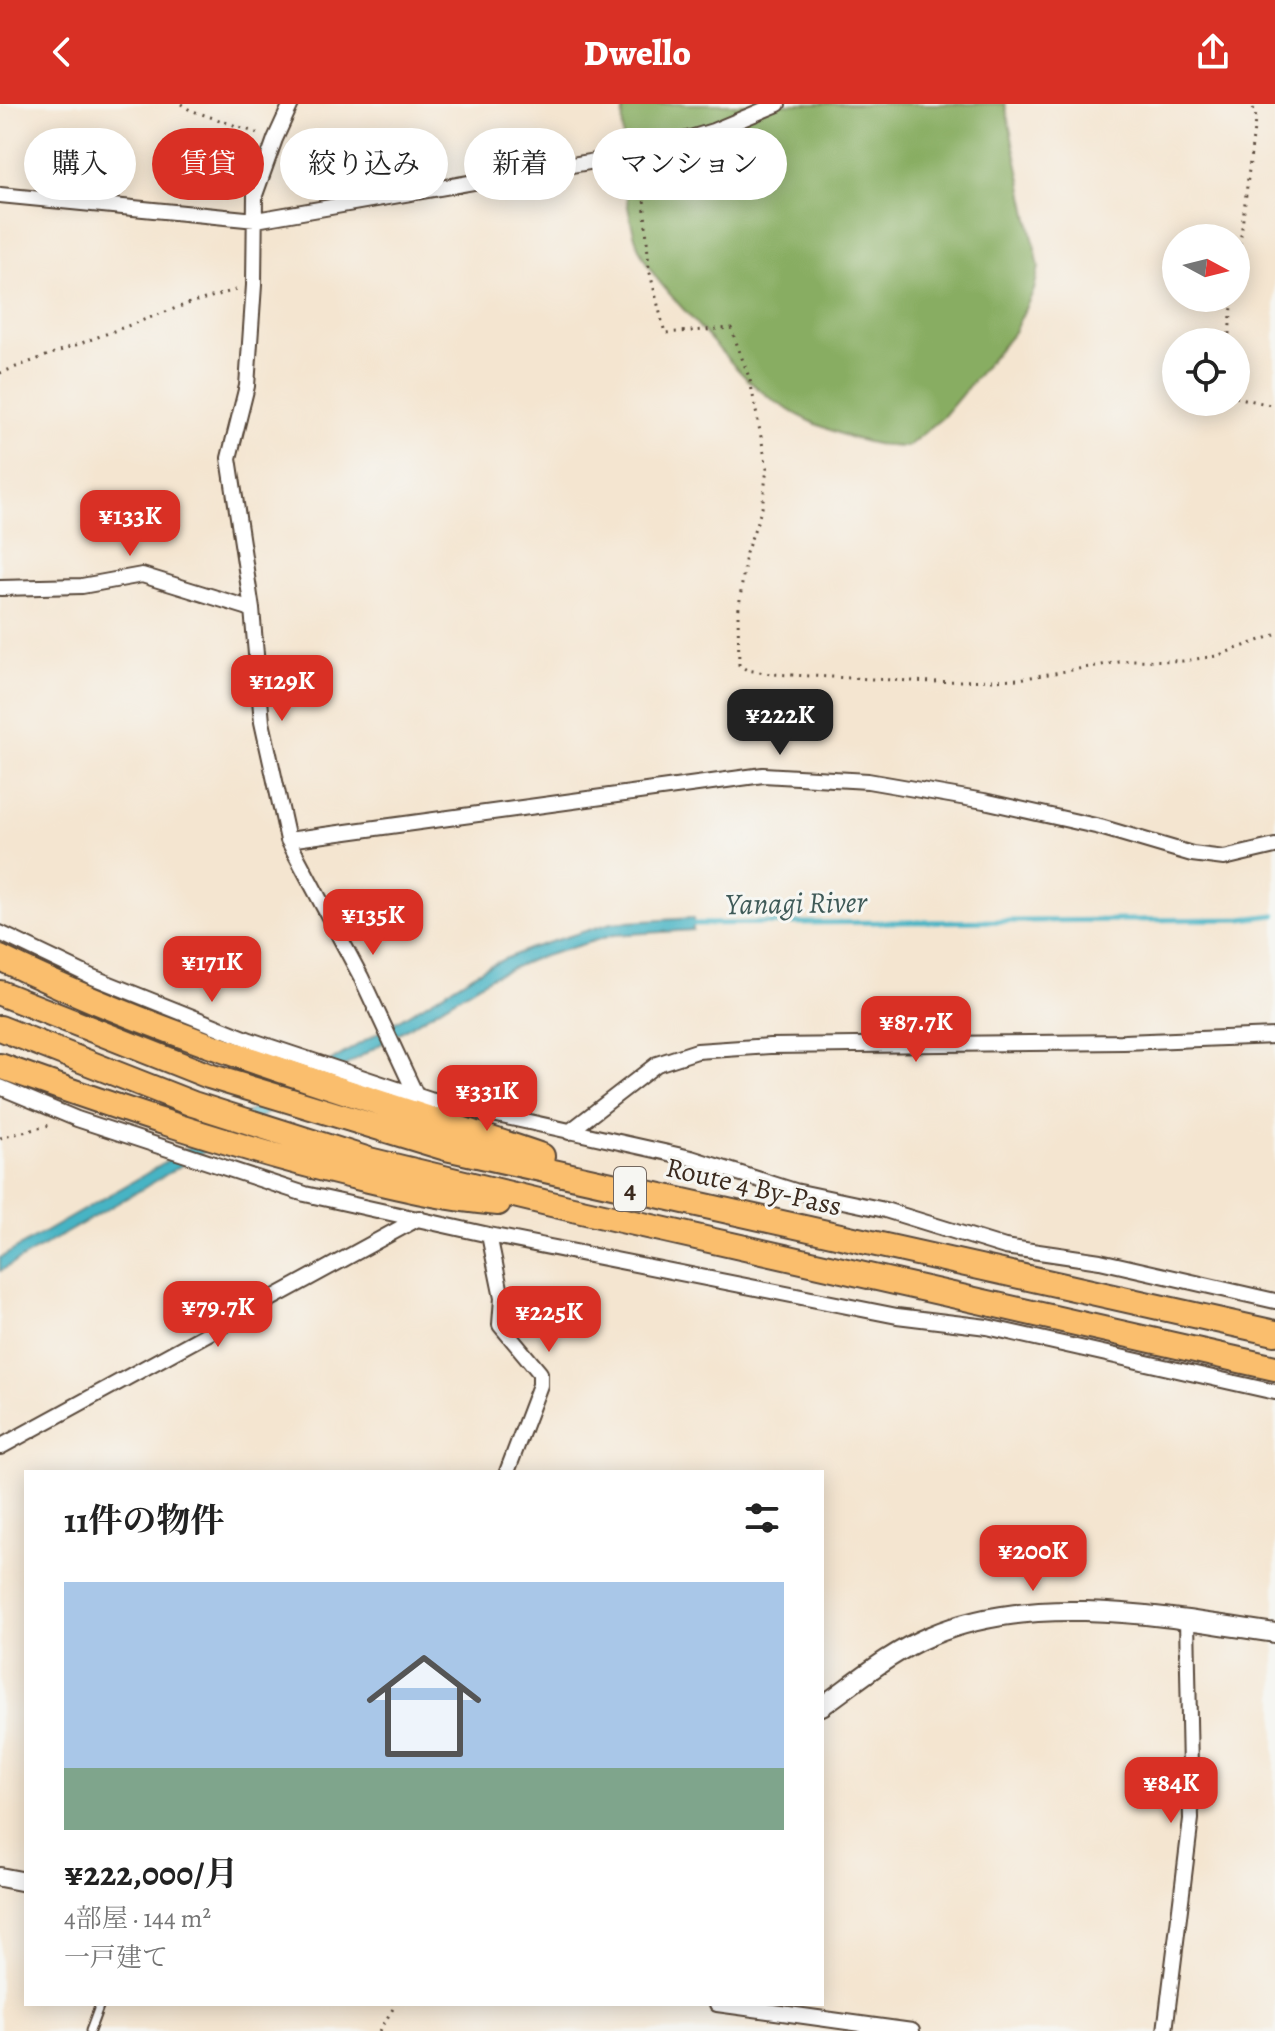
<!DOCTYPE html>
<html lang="ja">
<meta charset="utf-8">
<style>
body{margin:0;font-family:Alegreya,"Noto Serif JP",serif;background:#f2f2f2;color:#222;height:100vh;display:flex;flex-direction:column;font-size:30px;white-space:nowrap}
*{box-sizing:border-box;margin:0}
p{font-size:26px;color:#767676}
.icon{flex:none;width:44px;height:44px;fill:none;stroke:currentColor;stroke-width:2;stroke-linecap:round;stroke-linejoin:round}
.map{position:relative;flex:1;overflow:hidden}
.details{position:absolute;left:24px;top:1366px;width:800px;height:536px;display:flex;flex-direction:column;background:#fff;border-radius:0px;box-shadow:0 4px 20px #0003}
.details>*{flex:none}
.banner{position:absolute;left:24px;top:24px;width:800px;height:72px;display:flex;gap:16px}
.needle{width:52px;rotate:97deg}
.tools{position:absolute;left:1162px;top:120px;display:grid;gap:16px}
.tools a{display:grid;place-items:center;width:88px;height:88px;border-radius:50%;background:#fff;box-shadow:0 4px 20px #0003;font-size:40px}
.price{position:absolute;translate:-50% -68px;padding:0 18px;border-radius:16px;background:#d93025;color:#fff;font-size:26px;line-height:52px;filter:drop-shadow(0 2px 4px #0008)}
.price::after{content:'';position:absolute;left:50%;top:48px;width:24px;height:18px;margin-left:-12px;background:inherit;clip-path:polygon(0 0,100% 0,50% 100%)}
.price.on{background:#222;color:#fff}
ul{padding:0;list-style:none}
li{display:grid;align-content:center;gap:16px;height:424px;padding:0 40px}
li+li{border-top:2px solid #e0e0e0}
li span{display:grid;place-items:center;height:248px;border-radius:0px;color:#555}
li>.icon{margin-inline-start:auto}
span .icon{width:144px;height:144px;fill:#fffc;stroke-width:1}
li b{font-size:34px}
h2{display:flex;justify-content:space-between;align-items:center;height:96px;padding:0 40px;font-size:34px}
.chip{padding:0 28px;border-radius:36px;background:#fff;box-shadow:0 4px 20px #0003;font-size:28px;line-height:72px}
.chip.on{background:#d93025;color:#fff}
header{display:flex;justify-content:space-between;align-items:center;height:104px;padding:0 40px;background:#d93025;color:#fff;font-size:36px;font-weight:800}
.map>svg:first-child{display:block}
.forest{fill:#88ad62;stroke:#626c40;stroke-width:2}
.water{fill:#47b4c4;stroke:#416f71;stroke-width:2}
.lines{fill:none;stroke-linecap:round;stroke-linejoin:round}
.stream{stroke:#47b4c4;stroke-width:5}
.service-casing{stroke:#574639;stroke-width:11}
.minor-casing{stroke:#574639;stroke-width:18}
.tertiary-casing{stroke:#574639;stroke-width:22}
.trunk-casing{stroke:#574639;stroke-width:28}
.path{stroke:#574639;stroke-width:3;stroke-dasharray:2 6;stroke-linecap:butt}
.service{stroke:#fff;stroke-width:7}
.minor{stroke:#fff;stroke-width:14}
.tertiary{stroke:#fff;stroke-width:18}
.trunk{stroke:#fabe6d;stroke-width:24}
.labels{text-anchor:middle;stroke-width:6;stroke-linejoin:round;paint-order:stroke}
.shield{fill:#f6f6f2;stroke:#73675e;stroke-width:2}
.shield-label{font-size:26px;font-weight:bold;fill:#3b2a1e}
.street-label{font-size:28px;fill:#3b2a1e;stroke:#f6f6f2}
.water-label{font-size:30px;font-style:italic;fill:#3f5a58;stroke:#f6f6f2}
</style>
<header><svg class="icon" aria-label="back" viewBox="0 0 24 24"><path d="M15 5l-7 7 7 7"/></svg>Dwello<svg class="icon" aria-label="share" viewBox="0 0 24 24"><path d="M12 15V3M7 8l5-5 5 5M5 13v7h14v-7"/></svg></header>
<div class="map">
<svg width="1275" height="1927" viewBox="0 0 1275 1927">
<rect width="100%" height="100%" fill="#f6f6f2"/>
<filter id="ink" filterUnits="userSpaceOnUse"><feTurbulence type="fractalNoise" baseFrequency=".0125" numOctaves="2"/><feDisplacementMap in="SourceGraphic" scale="16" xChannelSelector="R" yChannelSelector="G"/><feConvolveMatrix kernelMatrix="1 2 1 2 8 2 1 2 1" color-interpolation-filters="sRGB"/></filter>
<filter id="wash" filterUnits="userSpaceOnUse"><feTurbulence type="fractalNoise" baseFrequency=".006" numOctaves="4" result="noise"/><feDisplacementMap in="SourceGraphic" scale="32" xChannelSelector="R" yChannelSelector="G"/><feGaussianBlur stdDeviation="1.8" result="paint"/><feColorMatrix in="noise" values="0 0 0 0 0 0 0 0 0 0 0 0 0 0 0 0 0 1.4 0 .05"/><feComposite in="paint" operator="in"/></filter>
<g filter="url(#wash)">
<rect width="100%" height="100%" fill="#f4e5d0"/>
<path class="forest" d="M623 0H1005L1039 163 1034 186 1014 228 943 313 907 343C853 343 781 309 743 271 726 254 710 235 694 217 671 191 645 167 635 133 622 89 622 45 623 0Z"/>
<path class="water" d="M693 814V826L613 831 531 856 491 873 149 1081 0 1167V1154L144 1071 486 863 528 845 611 819Z"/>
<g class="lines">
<path class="stream" d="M688 820 1242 815 1275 811"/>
</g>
</g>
<g filter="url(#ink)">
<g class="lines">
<defs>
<path id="service" d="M90 1927 100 1900"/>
<path id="minor" d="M291 0 275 35 255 91 254 181 247 282 229 354 252 505 262 618 288 736 361 873 416 991
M0 91 256 116 641 49 713 27 778 0
M0 484 82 482 142 471 252 505
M288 736 763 671 868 677 984 697 1100 723 1192 750 1224 754 1275 742
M0 829 90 872 250 936 430 996 691 1054 795 1087 885 1106 1005 1143 1100 1157 1275 1197
M0 983 77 1015 305 1090 489 1131 897 1212 987 1223 1275 1288
M569 1028 657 960 697 947 770 942 1124 938 1275 932
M489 1131 502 1194 500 1221 540 1269V1281L507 1368
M0 1343 419 1114
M717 1900 912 1927
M1165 1927 1191 1715 1187 1516"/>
<path id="tertiary" d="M822 1602C856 1578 891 1548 930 1532 1036 1487 1166 1513 1275 1529
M0 1773 26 1778"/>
<path id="trunk" d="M0 854C173 939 360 990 542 1052
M0 889 209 972 446 1044 1275 1229
M0 924 193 1000 369 1056 568 1104 1275 1264
M0 962C115 1003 230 1042 348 1071 398 1083 446 1095 498 1099"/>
</defs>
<use href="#service" class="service-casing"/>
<use href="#minor" class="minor-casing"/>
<use href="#tertiary" class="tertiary-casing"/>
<use href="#trunk" class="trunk-casing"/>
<path class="path" d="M181 0 190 6 260 30
M642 65 649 165 665 229 731 224 750 276 767 364 762 404 746 449 738 511 739 561 747 566 771 570 932 578 1019 575 1131 556 1183 557 1216 552 1275 531
M1236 172 1256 8 1249 0
M1228 238 1233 194
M0 269 187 200 239 185
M1236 293 1275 302
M0 1034 50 1021
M379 1927 396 1900"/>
<use href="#service" class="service"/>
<use href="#minor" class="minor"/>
<use href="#tertiary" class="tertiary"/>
<use href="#trunk" class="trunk"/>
</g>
</g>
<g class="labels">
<rect class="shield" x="614" y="1063" width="32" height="44" rx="6"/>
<g class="shield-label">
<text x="630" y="1094">4</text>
</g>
<g class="street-label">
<text transform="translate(754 1082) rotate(13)" y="10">Route 4 By-Pass</text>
</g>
<g class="water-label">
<text transform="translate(796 799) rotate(-1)" y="10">Yanagi River</text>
</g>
</g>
</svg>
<div class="tools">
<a><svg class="needle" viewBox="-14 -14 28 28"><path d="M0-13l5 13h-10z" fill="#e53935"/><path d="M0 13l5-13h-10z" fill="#767676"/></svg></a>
<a><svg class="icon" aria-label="locate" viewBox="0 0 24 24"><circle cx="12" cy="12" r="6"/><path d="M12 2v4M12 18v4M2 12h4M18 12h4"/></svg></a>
</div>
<b class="price" style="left:130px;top:454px">¥133K</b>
<b class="price" style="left:282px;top:619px">¥129K</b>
<b class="price on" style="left:780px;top:653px">¥222K</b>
<b class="price" style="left:373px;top:853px">¥135K</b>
<b class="price" style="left:212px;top:900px">¥171K</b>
<b class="price" style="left:916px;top:960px">¥87.7K</b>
<b class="price" style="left:487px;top:1029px">¥331K</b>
<b class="price" style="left:218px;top:1245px">¥79.7K</b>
<b class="price" style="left:549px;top:1250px">¥225K</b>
<b class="price" style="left:1033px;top:1489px">¥200K</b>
<b class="price" style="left:1171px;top:1721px">¥84K</b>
<div class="banner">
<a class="chip">購入</a>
<a class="chip on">賃貸</a>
<a class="chip">絞り込み</a>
<a class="chip">新着</a>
<a class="chip">マンション</a>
</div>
<section class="details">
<h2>11件の物件<svg class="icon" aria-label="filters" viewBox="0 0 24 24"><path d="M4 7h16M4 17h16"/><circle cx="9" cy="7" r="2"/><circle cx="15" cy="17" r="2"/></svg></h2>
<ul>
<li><span style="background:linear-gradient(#a9c7e8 75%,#7fa58c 0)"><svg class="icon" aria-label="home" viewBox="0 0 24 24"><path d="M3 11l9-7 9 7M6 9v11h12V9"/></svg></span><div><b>¥222,000/月</b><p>4部屋 · 144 m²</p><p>一戸建て</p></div></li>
</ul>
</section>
</div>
